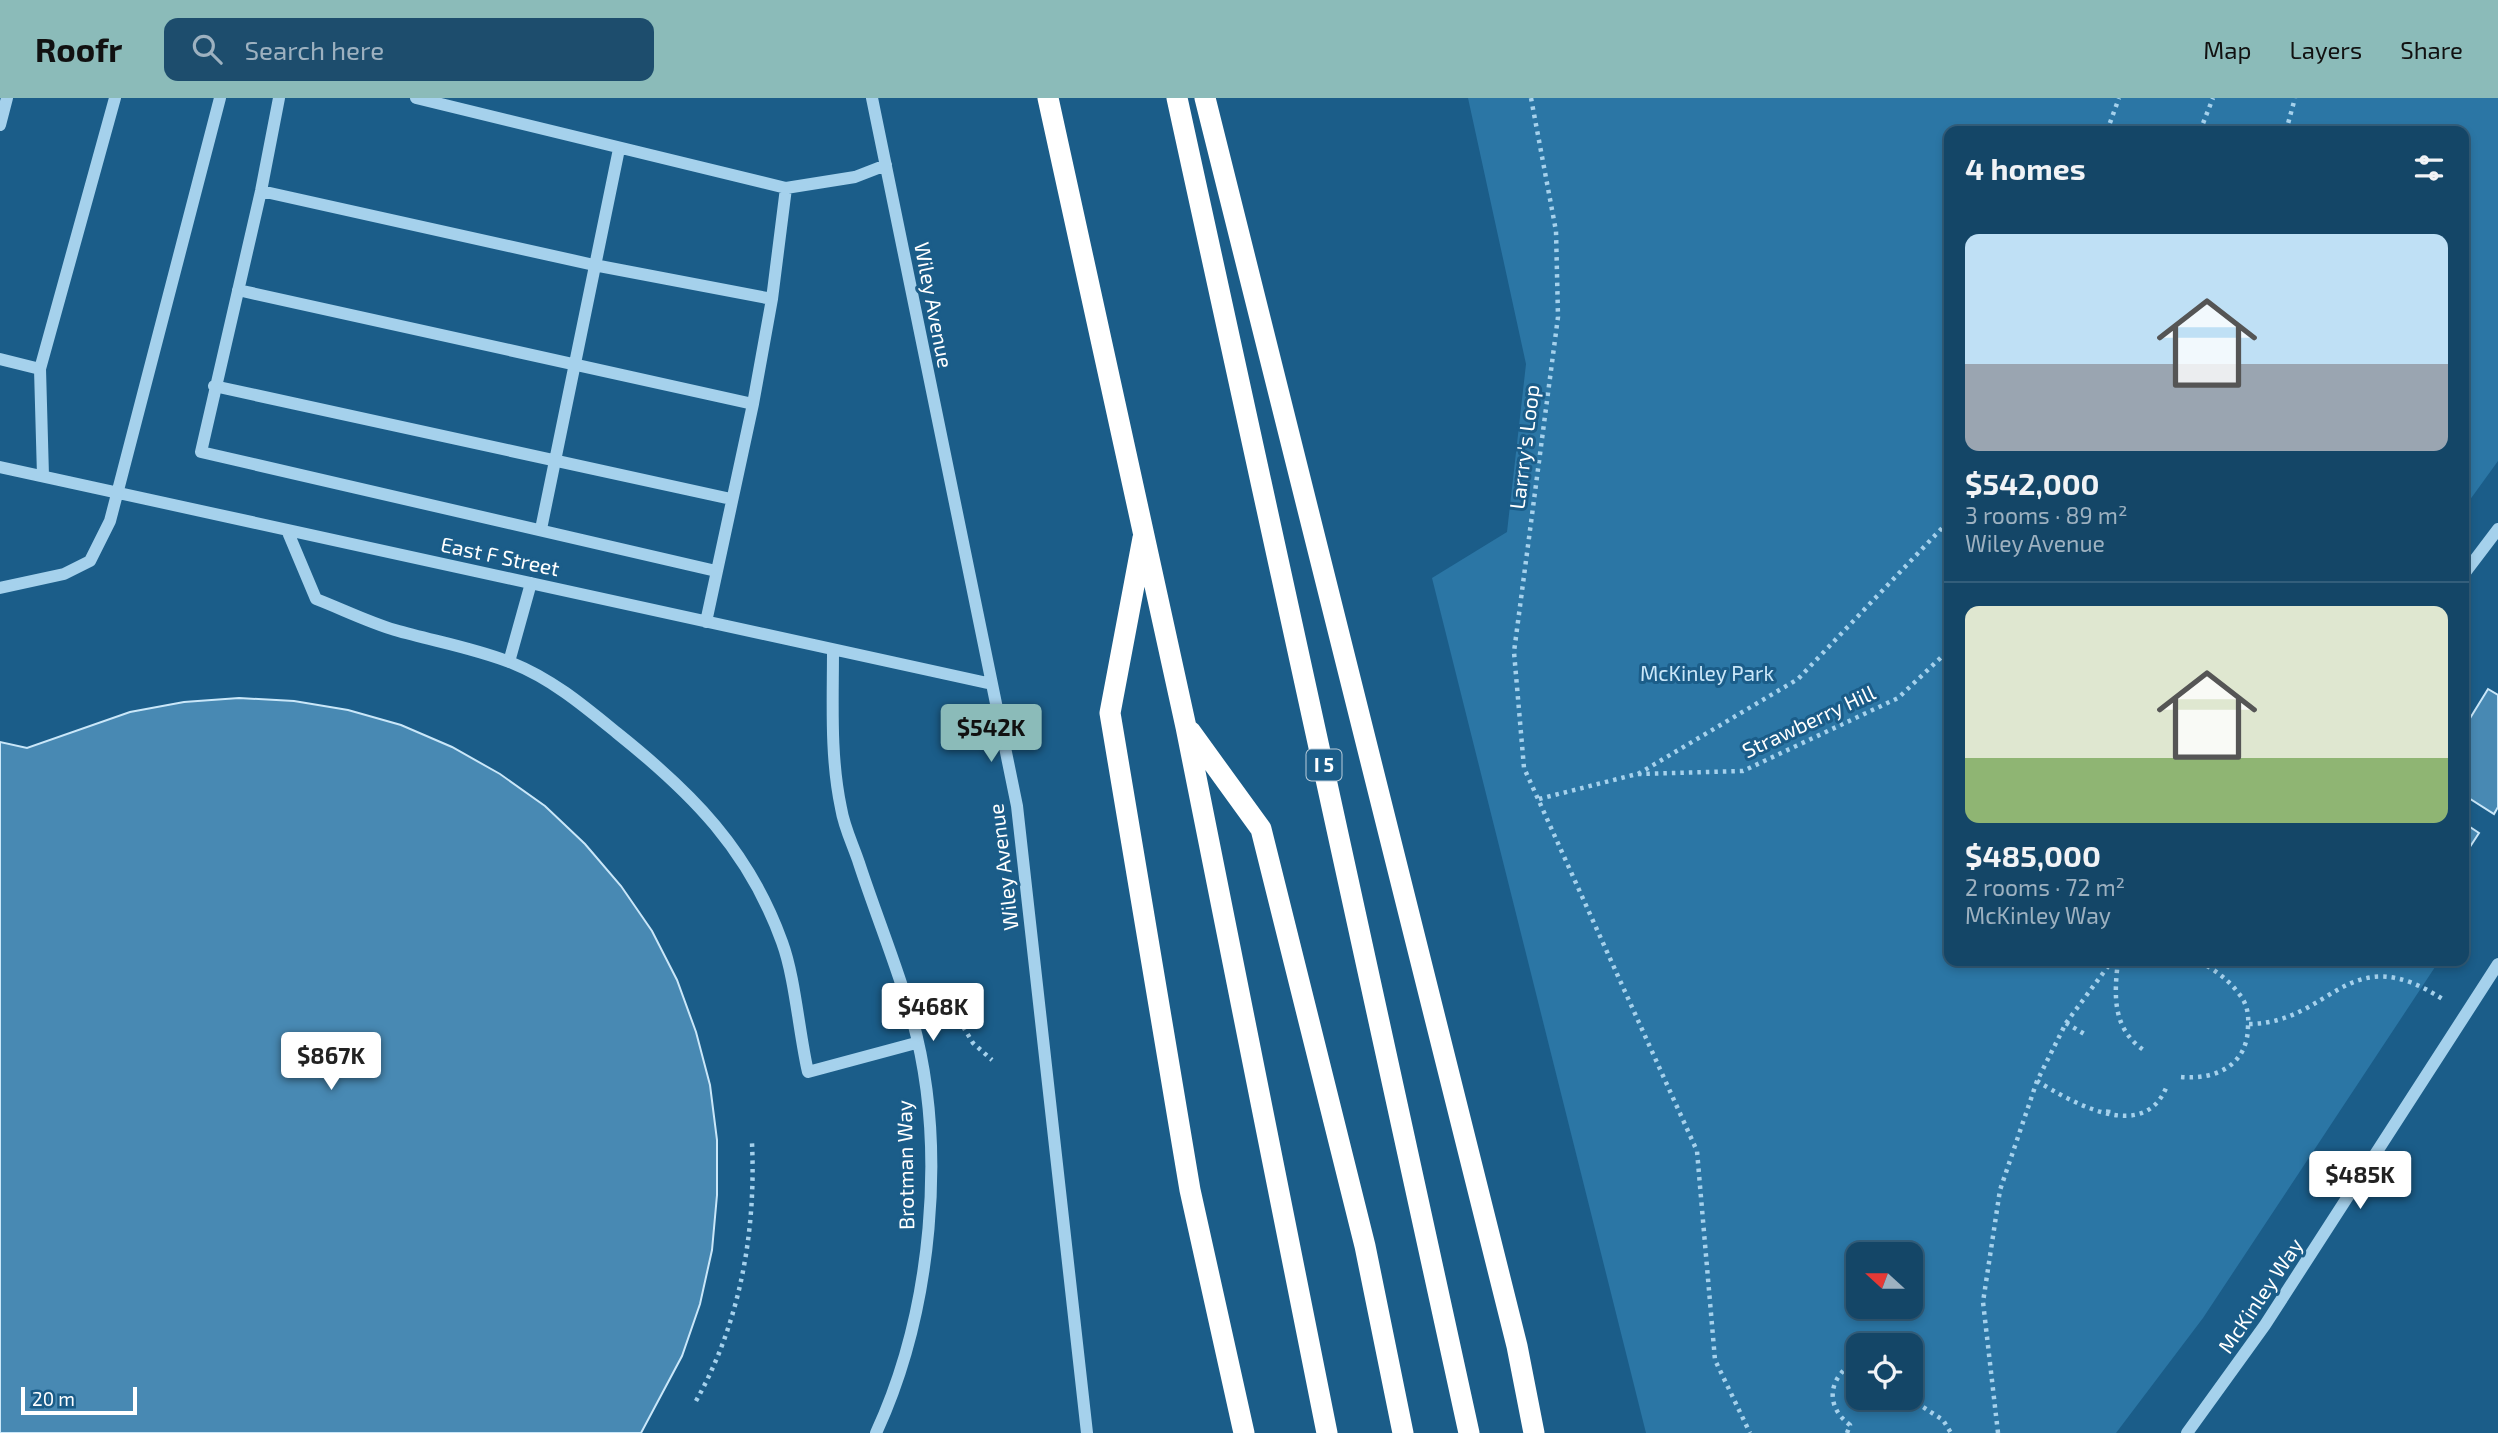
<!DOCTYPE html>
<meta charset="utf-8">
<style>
body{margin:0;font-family:"Exo 2",sans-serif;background:#1d4d6d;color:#f1f3f6;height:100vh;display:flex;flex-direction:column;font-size:26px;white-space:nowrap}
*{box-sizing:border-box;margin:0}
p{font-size:23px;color:#9db1c0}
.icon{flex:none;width:38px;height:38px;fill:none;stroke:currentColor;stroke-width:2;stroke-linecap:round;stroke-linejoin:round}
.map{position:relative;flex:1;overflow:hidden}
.drawer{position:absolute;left:1944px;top:28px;width:525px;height:840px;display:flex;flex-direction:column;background:#144667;border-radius:14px;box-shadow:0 4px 10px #0003,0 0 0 2px #335e7b}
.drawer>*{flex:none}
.needle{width:46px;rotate:291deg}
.tools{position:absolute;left:1846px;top:1144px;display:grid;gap:14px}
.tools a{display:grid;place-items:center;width:77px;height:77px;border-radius:14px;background:#144667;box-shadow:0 4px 10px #0003,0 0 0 2px #335e7b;font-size:35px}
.scale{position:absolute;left:21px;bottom:18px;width:116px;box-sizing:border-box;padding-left:7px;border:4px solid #fff;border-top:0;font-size:19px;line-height:24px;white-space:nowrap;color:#fff;-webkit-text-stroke:5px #1b5d89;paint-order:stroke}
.price{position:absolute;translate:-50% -60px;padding:0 16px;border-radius:7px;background:#fff;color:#222;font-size:23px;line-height:46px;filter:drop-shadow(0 2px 4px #0008)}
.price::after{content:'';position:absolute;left:50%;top:42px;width:21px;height:16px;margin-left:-10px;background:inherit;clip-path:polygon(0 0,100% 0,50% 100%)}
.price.on{background:#8bbbb9;color:#111}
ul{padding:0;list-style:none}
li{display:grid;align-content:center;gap:14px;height:371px;padding:0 21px}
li+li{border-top:2px solid #335e7b}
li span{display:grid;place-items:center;height:217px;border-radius:14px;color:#555}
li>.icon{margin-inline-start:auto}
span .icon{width:126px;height:126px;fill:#fffc;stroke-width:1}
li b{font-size:30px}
h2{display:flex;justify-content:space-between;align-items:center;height:84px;padding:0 21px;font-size:30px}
header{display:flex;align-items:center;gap:42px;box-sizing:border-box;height:98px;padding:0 35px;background:#8bbbb9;color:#111}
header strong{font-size:33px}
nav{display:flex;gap:38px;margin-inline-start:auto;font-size:24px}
.search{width:490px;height:63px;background:#1d4d6d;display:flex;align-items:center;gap:18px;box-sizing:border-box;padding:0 24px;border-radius:14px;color:#9db1c0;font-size:26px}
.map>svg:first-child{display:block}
.green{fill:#2b76a5;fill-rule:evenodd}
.building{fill:#4889b3;stroke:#cae7f9;stroke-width:2}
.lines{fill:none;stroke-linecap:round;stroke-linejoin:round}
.path{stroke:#a5d1ec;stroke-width:4.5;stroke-dasharray:3.5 5;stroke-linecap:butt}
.minor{stroke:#a5d1ec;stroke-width:12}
.highway{stroke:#fff;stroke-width:21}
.labels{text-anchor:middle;stroke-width:6;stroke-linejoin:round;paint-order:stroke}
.shield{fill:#1b5d89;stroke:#bbcedc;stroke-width:2}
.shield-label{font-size:19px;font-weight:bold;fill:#fff}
.street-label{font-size:21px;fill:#fff;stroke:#1b5d89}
.park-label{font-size:21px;fill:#cae7f9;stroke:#1b5d89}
</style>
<header>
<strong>Roofr</strong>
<div class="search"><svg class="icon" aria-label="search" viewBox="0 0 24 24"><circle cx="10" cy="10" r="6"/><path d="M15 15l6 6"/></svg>Search here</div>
<nav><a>Map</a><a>Layers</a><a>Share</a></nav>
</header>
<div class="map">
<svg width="2498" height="1335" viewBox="0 0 2498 1335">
<rect width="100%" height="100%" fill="#1b5d89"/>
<path class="green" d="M1468 0H2498V363L2464 410V33H1950V863H2439L2203 1220 2116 1335H1646L1432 480 1507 434 1526 266ZM1858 1157H1911V1209H1858ZM1858 1248H1911V1300H1858Z"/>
<path class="building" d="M2488 591 2498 597V709L2494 716 2464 697V630Z
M239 600 294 603 348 612 401 627 452 649 500 676 545 708 585 746 621 788 652 833 677 882 696 934 710 987 717 1042V1097L712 1152 700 1206 682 1258 641 1335H0V644L27 650 130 614 184 604Z
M2464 725 2479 735 2464 758Z"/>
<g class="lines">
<path class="path" d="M1531 0 1556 133 1558 219 1514 554 1524 670 1697 1053 1715 1262 1750 1335
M2107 33 2119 0
M2200 33 2213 0
M2286 33 2295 0
M1638 676 1798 581 1944 428 1950 417
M1539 701 1637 676 1743 673 1898 600 1950 551
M2118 863C2114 898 2112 931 2145 953
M950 907 973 945 992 962
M2066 925 2086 937
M2249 926C2333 925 2347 838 2444 902
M2181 979C2216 982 2248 967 2248 928 2249 917 2247 906 2240 897 2229 882 2214 871 2198 863
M2037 983C2073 1005 2143 1045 2166 990
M2108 1015 2109 1007
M1909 1300 1943 1322 1951 1335
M696 1303C740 1225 756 1134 752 1045
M1847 1335 1850 1327C1823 1307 1829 1277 1858 1262
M1998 1335 1983 1204 2000 1092 2037 983 2066 925 2112 863"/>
<path class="minor" d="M279 0 261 93 201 354 716 473
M416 0 786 90 855 79 886 67
M872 0 1017 708 1087 1335
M0 27 7 0
M261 93 594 167 772 201
M238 192 753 306
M0 261 40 271
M214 288 731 401
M0 369 992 586
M43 378 40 271 115 0
M541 431 619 51
M287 432 316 501C342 511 368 524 395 532 433 543 475 550 512 565 552 581 584 608 617 635 692 695 749 752 782 844 795 879 799 935 808 974L916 945
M2464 476 2498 431
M0 490 64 476 90 463 110 423 220 0
M706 524 753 306 772 201 786 90
M833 552C833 604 830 658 841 710 844 729 853 747 859 765 876 817 897 868 912 920 948 1049 932 1214 876 1335
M509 564 531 485
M2187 1335 2265 1227 2498 866"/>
<path class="highway" d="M1048 0 1186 629 1327 1335
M1177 0 1469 1335
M1205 0 1517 1248 1534 1335
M1143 440 1110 615 1190 1092 1244 1335
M1190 633 1261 731 1365 1148 1403 1335"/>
</g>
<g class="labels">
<rect class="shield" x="1306.5" y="651.5" width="35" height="31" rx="5"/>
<g class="shield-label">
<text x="1324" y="674">I 5</text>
</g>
<g class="street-label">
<text transform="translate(933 207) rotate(79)" y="7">Wiley Avenue</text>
<text transform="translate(1525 349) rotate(-83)" y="7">Larrry's Loop</text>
<text transform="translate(500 459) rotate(12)" y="7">East F Street</text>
<text transform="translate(1809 624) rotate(-25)" y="7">Strawberry Hill</text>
<text transform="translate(1004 769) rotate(-97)" y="7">Wiley Avenue</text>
<text transform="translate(906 1067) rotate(-91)" y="7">Brotman Way</text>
<text transform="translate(2261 1198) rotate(-56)" y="7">McKinley Way</text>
</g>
<g class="park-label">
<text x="1707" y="583">McKinley Park</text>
</g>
</g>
</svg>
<div class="tools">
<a><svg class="needle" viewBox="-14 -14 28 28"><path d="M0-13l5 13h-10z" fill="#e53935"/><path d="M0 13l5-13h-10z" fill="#9db1c0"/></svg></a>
<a><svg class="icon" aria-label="locate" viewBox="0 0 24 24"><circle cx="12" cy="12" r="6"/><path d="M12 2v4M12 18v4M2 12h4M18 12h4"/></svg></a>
</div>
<div class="scale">20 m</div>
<b class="price on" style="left:991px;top:666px">$542K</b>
<b class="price" style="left:933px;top:945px">$468K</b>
<b class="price" style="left:331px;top:994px">$867K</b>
<b class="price" style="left:2360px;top:1113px">$485K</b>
<section class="drawer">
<h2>4 homes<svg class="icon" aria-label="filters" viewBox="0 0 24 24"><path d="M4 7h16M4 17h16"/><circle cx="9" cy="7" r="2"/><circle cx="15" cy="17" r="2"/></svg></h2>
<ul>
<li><span style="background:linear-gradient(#bfe0f5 60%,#9aa5b1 0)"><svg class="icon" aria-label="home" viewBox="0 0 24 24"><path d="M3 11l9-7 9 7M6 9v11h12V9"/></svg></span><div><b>$542,000</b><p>3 rooms · 89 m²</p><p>Wiley Avenue</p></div></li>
<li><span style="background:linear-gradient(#dfe7d0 70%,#8fb573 0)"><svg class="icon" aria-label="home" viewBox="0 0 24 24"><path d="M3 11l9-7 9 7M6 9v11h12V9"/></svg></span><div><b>$485,000</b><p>2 rooms · 72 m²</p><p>McKinley Way</p></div></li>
</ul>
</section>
</div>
